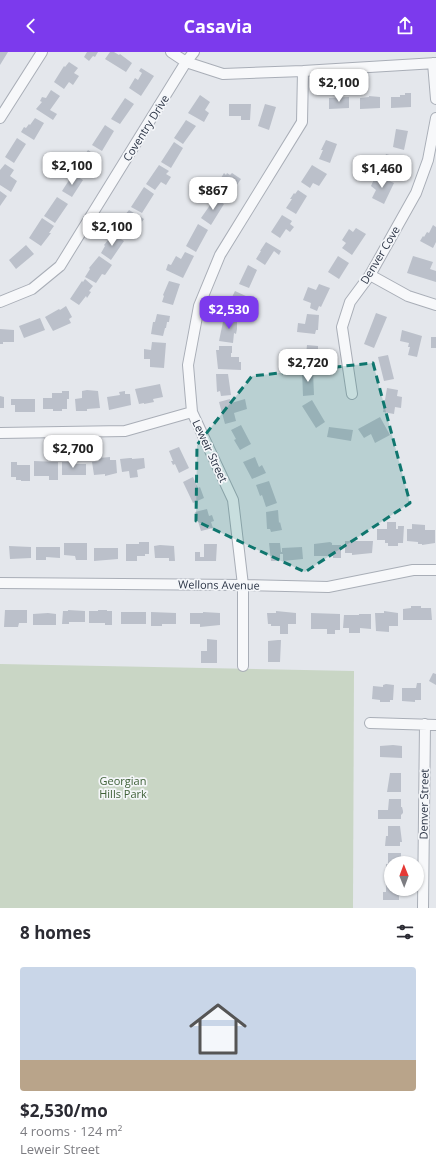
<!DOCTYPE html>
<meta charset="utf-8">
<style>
body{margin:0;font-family:"Open Sans",sans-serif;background:#f2f2f3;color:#2b2b33;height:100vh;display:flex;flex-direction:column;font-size:15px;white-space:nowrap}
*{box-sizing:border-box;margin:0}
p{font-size:13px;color:#7c7c81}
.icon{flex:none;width:22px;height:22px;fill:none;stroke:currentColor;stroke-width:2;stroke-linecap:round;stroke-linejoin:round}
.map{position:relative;height:856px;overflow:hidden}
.details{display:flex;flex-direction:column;background:#fff;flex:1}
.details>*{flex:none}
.needle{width:26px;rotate:359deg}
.buttons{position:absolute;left:384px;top:804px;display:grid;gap:8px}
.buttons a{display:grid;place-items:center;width:40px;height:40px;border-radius:50%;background:#fff;box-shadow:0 1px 3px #0004;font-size:20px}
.price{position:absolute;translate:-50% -34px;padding:0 9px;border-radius:8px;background:#fff;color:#222;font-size:13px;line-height:26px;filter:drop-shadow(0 1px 2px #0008)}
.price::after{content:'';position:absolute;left:50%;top:24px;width:12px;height:9px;margin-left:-6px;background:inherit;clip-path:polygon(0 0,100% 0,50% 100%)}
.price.selected{background:#7c3aed;color:#fff}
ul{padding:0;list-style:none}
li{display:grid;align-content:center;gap:8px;height:212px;padding:0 20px}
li+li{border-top:1px solid #e1e1e2}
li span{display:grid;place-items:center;height:124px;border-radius:4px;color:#555}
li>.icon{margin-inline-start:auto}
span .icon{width:72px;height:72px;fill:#fffc;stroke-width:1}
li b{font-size:17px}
h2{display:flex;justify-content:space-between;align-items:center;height:48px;padding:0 20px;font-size:17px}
header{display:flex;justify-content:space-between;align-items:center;height:52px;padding:0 20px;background:#7c3aed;color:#fff;font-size:18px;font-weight:700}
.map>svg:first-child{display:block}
.green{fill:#c9d6c5}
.building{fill:#bbc0ca}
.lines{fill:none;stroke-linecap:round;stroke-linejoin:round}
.minor-casing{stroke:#a9aeb7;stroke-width:12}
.minor{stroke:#f7f8fa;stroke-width:10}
.marked{fill:#0f766e;fill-opacity:0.2;stroke:#0f766e;stroke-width:3;stroke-dasharray:8 5;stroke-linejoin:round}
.labels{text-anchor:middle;stroke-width:3.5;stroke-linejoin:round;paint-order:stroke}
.street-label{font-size:11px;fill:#2b3445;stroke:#f4f6f9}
.park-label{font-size:11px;fill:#3f6138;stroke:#f4f6f9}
</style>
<header><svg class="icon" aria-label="back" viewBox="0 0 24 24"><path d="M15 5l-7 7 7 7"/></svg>Casavia<svg class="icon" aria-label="share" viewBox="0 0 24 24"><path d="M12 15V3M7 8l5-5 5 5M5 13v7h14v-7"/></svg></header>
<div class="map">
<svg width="436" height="856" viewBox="0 0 436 856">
<rect width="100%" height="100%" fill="#e4e7ec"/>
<path class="green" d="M0 612 354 619 353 856H0Z"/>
<path class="building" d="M0 0H8L0 13Z
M87 0H98L95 5 93 4 89 9 84 5Z
M110 0H114L119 3 120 2 132 11 126 20 105 7Z
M69 10 78 16 74 21 79 24 73 33 69 30 64 37 54 30 64 14 65 15Z
M141 16 154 24 141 44 129 36 135 26 138 28 142 21 139 19Z
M51 38 60 44 50 58 57 62 53 68 36 57 42 50 40 49 42 45 46 46Z
M405 41H411V55L391 56V45H400V43H405Z
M200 43 210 50 205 58 209 61 204 70 188 61Z
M369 44 380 45V56L360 57V46L369 45Z
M349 45V56L329 57V46Z
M125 46 134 52 120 72 111 67Z
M229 52H251L250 68H241V64H229Z
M265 52 276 55 269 78 258 74Z
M35 66 44 71 34 88 21 80 24 75 26 76 29 72 30 73Z
M186 68 196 74 183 92 174 86Z
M105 73 114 79 102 99 92 93Z
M396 77 408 79 404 98 393 95Z
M17 86 26 92 14 111 5 105Z
M326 88 337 92 330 111 319 107 323 98H321Z
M174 90 183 96 171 116 161 110Z
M88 98 98 105 93 112 94 113 84 125 74 119Z
M386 102 396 105 397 103 403 105 399 115 394 114 391 122 380 119Z
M5 112 14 118 10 124 17 129 11 140 0 133V118Z
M159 113 169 119 166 122 171 125 166 133 161 130 155 138 146 132Z
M312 113 327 122 319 134 313 131 310 136 301 130Z
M224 121 226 123 227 121 230 123 232 121 241 127 227 147 218 141 220 139 215 136Z
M73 122 83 128 72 145 62 139Z
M376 123 394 131 384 152 372 146 376 138 371 134Z
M144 135 154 142 142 161 131 155Z
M298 138 307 144 296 162 286 156 292 147H290L294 141 295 142Z
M0 139 7 144 0 154Z
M57 145 68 152 55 171 44 164Z
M215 146 224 152 211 173 201 166Z
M129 158 144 167 137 177 134 174 127 185 111 175 116 168 119 170Z
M282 163 292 169 290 172 294 175 290 180 286 177 280 186 271 180Z
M42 166 54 174 49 181H51L41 194 29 186Z
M198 172 208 178 196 200 186 194Z
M433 173 436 175V190L433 196 420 189 423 184 424 185 427 180 429 181Z
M356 176 366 182 352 203 342 196 346 191 342 188 349 177 353 180Z
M113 182 124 189 111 208 101 201 105 194 104 193Z
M266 190 281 199 279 203 274 199 265 213 256 207 261 199H260Z
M26 193 34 202 16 217 9 208Z
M185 200 194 204 183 226 166 218 168 212 171 213 176 204 181 207Z
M99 204 112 213 105 223 102 222 96 231 85 225 90 217 89 216Z
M338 204 349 211 339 227 328 220Z
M413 204 433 210 430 217 436 219V230L407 221Z
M248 213 257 218 249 236 239 232Z
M85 227 93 234 89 239 91 240 87 246 86 244 79 253 70 247 82 229 83 230Z
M169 229 180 232 173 253 162 250 164 244 163 243Z
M319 232 330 236 321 255 319 254 317 259 310 256 311 251 303 248 308 235 316 238Z
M235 239 248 245 246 255 240 254 237 262 227 259 231 250 230 249Z
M66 254 72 265 69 267 71 271 53 279 45 265 59 257 60 258Z
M376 261 387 265 374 296 364 292Z
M157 262 170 264 169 270H167L166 276H165L163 284 151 282 153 270H155Z
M307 262 319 263 318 278H316L315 282 297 280 298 271 305 272Z
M224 265 237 267V277L236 282 234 281 233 291 219 289Z
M40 266 45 278 24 286 19 274Z
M0 277 14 278V290H3V292H0Z
M402 278 422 284 417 305 408 303 410 295H408L409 291 400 289Z
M431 285H436V296H431Z
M152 290 166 291 164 316 150 315V307H144V297L151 298Z
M307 293 318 294V314L305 313Z
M219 294H232V301H231V305H239V310H241V318L218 317 216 298H219Z
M388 303 394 327 384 329 378 305Z
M302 319H313L314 343 303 344Z
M216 322H228L231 343 221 344 220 339 217 340Z
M160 332 163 345 153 347 154 350 144 352V351L139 352 135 337Z
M387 336 398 338 397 344 402 345 401 356 395 355 394 362 383 360Z
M87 338 98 339 100 356 87 357V359H76L75 347 82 346V339Z
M62 339H69V347H67V357H62V359H53V357H43V346H52V341H62Z
M125 339V342H130L131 353 109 358 107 345 120 343 119 340Z
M0 344 4 345V356H0Z
M11 347H35V360H15V353H11Z
M230 347 231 351 245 347 247 357 234 361 236 369 225 372 219 350Z
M312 348 325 370 316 376 302 354Z
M380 365 390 383 375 391 371 382 364 386 358 377Z
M241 373 251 392 240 398 234 388 236 387 231 378Z
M329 375 353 378 351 389 327 385Z
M179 395 189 416 179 421 175 412 173 413 171 409H173L169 399Z
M110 405V408H116L117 421 105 424V422L94 423 92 410 99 409V406Z
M255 405 259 415 262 413 266 421 252 427 243 410Z
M130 406H132V407L144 406 145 416 137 418 138 425 130 426 129 419 122 420 120 407Z
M34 409 58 410V428H49V424H34Z
M11 410H17V413H30V429H21V428H16V425H11Z
M62 410H73L74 412H86V423H62Z
M193 425 198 436 200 435 204 446 193 451 183 430Z
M269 429 277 451 266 455 262 443 260 444 256 433Z
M207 457 209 464 212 463 214 469 211 470 213 476 201 479 195 460Z
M278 458 279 471 280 470 282 478 271 480 270 477H267L266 460Z
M387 470H396V477H398V474H404L403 491H398V494H388V491H385V488H377V477H387Z
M412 472 425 473V478H435V491L422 493V492H418V490L407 489V477H412Z
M345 489H373L372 501 352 503V501H345Z
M139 490H149V502H145V504H137V509H126V492H139Z
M330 490 332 491V493H341V506H333V504H314V492Z
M64 491H87V508H76L75 504 64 503Z
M269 491H280L281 500H282V496L302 495 303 507 283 509V502H280V509H271Z
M204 492H217L216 509H195V500H200V505H204Z
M160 493 174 494 175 509H169V506H155L154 494Z
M9 494 31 495V506L10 507Z
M36 495H60V506L46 505V508H36Z
M94 496H118V507L94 509Z
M411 554H421V556H431L432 568H403V557L411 556Z
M5 558H27V571H19L18 575H4Z
M68 558 85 559V570H69V572H62L63 559H68Z
M98 558H107V559H112V573H105V571H89V559H98Z
M276 559 296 561V572H288V582H280V574H271V572H268L267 561H276Z
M384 559 398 561V574H389V580L376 579 375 561H384Z
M121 560H146V572H121Z
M151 560 176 561V572H162V574H151Z
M203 560 220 561V573L200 575V572H190V561H203Z
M48 561 56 562V573H33V562Z
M311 561 340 562V578H335V582H327V577H311Z
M359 562H371V577L360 576V581H349V576H343L344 563H359Z
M207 587 217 588V611H201V599H207Z
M278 588H281L280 610H268V589Z
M433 621 436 622V633L429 629Z
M417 631H421V648H415V650L402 649V636H416Z
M386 632 394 633 393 648H390V650H380V648L372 647 373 634 383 635V633Z
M393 693 402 694V706L380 705V694Z
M390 721H401V740H387Z
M389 747H401V755H402L403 759V761L401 763V767H378V758H388Z
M388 774H400L402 790H400V794H385L386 784H388Z
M388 801H401V811H391V821H386V812H388Z
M386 828H391V837H401V844H399V848H383V840H386Z"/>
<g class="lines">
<defs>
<path id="minor" d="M171 0 186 10 223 22 303 19 436 11
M433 11 436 47
M0 66 42 0
M370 223 408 244 436 253
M0 250 32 237 60 214 186 10 194 0
M352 342 342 275 350 250 370 223 416 141 428 108 436 66
M0 381 125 379 192 360
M0 531 243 533 328 535 413 518H436
M243 614V533L233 448 192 360 188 313 199 254 220 203 302 70 303 19
M370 671 436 673
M423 856 425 672"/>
</defs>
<use href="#minor" class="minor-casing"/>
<use href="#minor" class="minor"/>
</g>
<path class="marked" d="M373 311 410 451 305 520 196 469 197 393 252 324Z"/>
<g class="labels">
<g class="street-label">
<text transform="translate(146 76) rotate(-58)" y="4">Coventry Drive</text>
<text transform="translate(380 203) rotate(-59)" y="4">Denver Cove</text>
<text transform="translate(210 399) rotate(65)" y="4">Leweir Street</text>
<text transform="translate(219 533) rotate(1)" y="4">Wellons Avenue</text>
<text transform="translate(424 752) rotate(-89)" y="4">Denver Street</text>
</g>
<g class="park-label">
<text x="123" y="733">Georgian<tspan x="123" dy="13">Hills Park</tspan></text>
</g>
</g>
</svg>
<div class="buttons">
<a><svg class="needle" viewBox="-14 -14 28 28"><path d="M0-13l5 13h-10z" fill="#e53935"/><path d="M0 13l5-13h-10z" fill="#7c7c81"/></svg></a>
</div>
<b class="price" style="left:339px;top:51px">$2,100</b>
<b class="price" style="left:72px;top:134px">$2,100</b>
<b class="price" style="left:382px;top:137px">$1,460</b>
<b class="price" style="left:213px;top:159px">$867</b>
<b class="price" style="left:112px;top:195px">$2,100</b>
<b class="price selected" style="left:229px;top:278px">$2,530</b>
<b class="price" style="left:308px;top:331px">$2,720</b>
<b class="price" style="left:73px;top:417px">$2,700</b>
</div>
<section class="details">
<h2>8 homes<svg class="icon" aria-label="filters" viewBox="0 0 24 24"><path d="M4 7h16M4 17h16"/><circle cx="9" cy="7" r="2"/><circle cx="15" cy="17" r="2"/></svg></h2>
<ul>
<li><span style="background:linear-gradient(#c9d6e8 75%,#b9a48a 0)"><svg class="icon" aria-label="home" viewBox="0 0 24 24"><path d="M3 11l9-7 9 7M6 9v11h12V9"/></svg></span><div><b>$2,530/mo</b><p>4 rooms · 124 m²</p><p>Leweir Street</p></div></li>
</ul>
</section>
